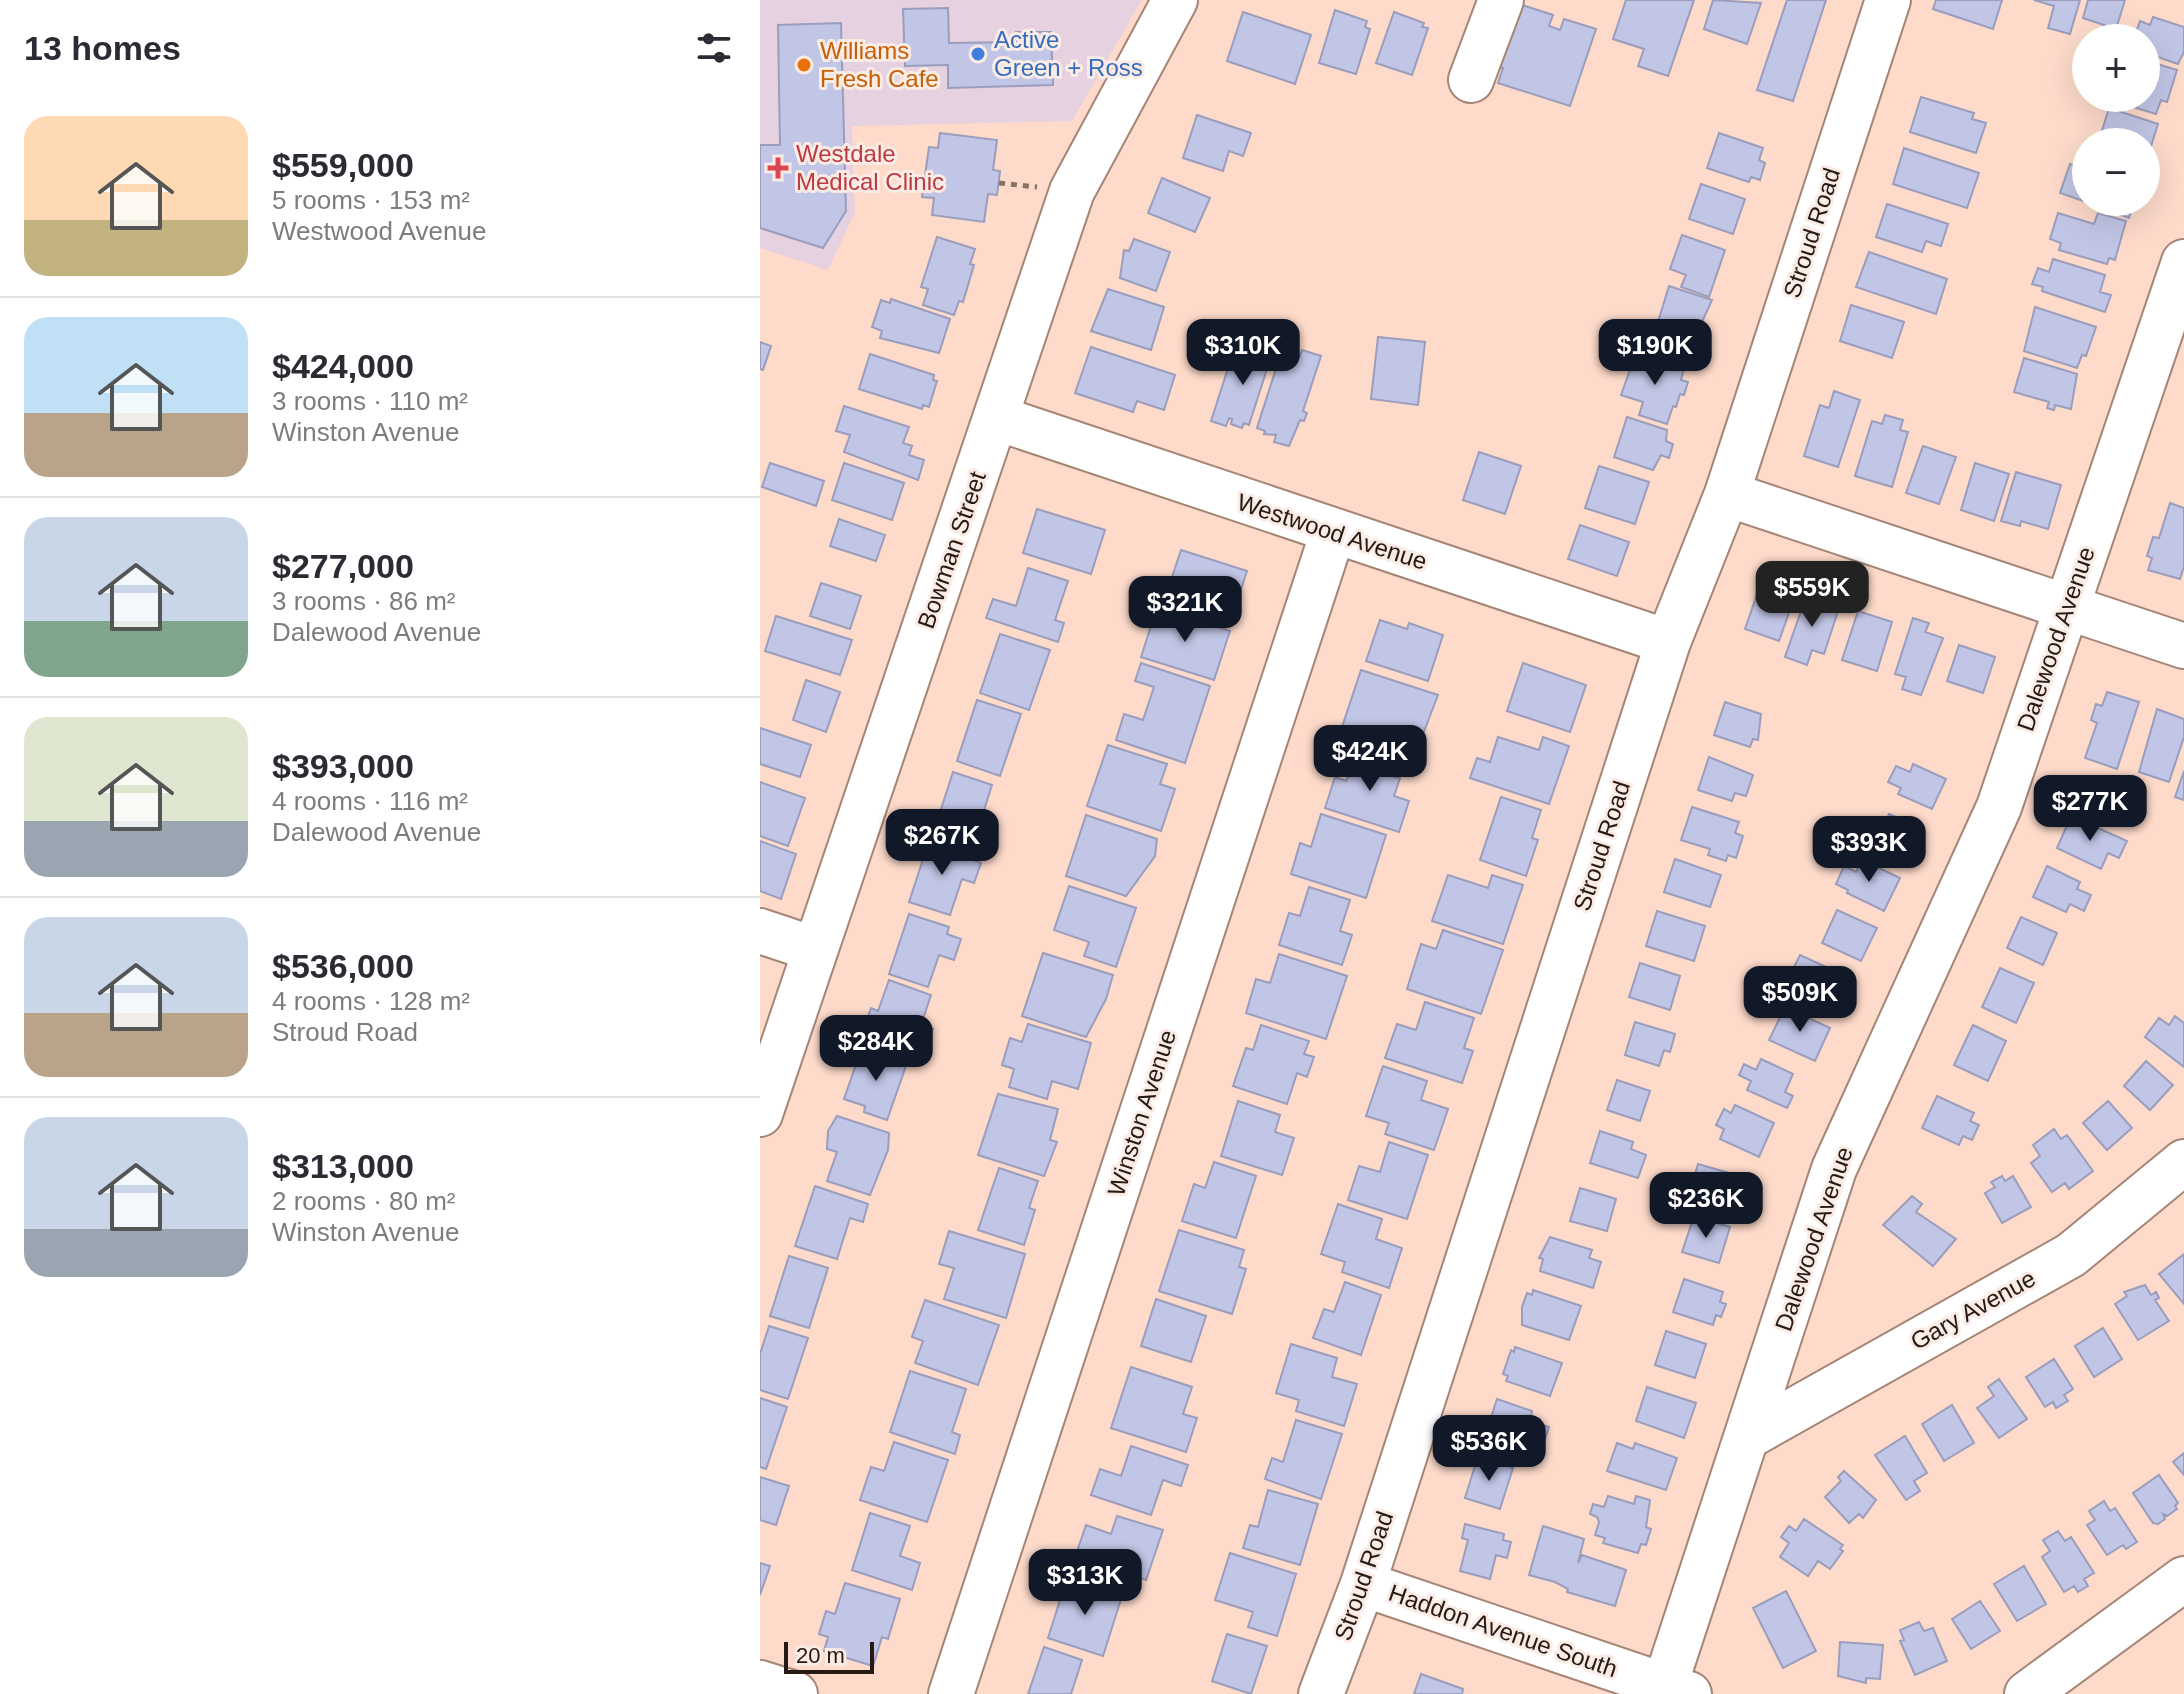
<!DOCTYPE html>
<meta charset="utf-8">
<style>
body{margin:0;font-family:Arial,sans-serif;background:#f2f2f3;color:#2b2b33;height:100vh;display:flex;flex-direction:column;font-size:30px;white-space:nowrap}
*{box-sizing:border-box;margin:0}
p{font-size:26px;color:#7c7c81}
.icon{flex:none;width:44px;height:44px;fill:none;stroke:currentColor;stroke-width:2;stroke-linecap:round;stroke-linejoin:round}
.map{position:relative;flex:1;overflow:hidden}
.panel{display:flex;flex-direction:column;background:#fff;width:760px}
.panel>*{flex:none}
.buttons{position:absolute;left:1312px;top:24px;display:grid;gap:16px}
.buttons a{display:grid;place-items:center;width:88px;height:88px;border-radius:50%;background:#fff;box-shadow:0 8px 32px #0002;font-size:40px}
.scale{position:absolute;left:24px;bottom:20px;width:90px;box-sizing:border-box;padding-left:8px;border:4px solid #271a15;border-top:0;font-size:22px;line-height:28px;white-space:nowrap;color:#271a15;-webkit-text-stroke:6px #faece5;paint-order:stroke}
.price{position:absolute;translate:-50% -68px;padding:0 18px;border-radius:16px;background:#111827;color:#fff;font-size:26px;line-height:52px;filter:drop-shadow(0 2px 4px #0008)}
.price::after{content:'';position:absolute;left:50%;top:48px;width:24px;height:18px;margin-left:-12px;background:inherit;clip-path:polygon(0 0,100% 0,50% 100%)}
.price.active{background:#222;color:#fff}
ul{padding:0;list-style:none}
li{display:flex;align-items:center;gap:24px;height:200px;padding:0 24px}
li+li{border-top:2px solid #e1e1e2}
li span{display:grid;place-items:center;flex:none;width:224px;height:160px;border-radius:24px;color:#555}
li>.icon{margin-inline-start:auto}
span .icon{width:96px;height:96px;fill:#fffc;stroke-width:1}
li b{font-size:34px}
h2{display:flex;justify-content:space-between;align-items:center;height:96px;padding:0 24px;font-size:34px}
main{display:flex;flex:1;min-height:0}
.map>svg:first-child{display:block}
.commercial{fill:#e6d1e0}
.building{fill:#c2c6e6;stroke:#9a9dbc;stroke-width:2}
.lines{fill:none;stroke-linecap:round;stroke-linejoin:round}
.minor-casing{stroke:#a58576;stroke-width:48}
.path{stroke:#887167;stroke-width:5;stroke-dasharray:6 6;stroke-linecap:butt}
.minor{stroke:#fff;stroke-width:44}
.shop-dot{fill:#3f7fe0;stroke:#faece5;stroke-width:3}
.food-dot{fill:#e8710a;stroke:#faece5;stroke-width:3}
.health-dot{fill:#e0444e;stroke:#faece5;stroke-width:3}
.labels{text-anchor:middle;stroke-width:6;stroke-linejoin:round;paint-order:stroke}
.shop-label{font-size:24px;fill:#366cbe;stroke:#faece5;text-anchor:start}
.food-label{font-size:24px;fill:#c56008;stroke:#faece5;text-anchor:start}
.health-label{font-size:24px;fill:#be3a42;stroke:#faece5;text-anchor:start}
.street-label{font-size:24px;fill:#271a15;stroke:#faece5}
</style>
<main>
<section class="panel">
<h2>13 homes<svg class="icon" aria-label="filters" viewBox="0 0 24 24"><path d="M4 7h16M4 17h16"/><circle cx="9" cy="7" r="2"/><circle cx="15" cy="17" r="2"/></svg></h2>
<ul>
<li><span style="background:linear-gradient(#ffd9b3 65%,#c2b280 0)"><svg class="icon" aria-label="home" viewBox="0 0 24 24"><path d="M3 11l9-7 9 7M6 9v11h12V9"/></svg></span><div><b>$559,000</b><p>5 rooms · 153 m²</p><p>Westwood Avenue</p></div></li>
<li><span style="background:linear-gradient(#bfe0f5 60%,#b9a48a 0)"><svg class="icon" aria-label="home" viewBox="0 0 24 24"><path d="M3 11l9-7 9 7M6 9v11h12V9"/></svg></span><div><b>$424,000</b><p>3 rooms · 110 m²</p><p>Winston Avenue</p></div></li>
<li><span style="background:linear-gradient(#c9d6e8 65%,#7fa58c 0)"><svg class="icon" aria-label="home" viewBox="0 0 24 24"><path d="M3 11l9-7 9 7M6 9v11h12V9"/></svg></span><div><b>$277,000</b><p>3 rooms · 86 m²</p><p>Dalewood Avenue</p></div></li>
<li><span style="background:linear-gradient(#dfe7d0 65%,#9aa5b1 0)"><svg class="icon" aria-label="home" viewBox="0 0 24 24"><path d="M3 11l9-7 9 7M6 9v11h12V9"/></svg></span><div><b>$393,000</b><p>4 rooms · 116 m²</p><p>Dalewood Avenue</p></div></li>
<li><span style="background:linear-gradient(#c9d6e8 60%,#b9a48a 0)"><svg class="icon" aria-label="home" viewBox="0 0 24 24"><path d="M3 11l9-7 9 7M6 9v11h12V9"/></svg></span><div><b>$536,000</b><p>4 rooms · 128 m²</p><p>Stroud Road</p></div></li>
<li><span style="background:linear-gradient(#c9d6e8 70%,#9aa5b1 0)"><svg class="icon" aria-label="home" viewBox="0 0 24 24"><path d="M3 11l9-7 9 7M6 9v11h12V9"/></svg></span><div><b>$313,000</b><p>2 rooms · 80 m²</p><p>Winston Avenue</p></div></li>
</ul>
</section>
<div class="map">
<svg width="1424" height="1694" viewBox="0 0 1424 1694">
<rect width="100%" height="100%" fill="#fddaca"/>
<path class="commercial" d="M0 0H382L312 121 92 126 95 212 68 270 0 248Z"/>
<path class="building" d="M866 0H934L908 76 878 66 884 49 853 39Z
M953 0 1001 3 987 44 944 29Z
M1027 0H1066L1033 101 997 90Z
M1176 0H1242L1233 29 1173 9Z
M1274 0H1320L1310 34 1288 28 1294 6Z
M1328 0H1365L1356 29 1323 18Z
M759 4 793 15 789 26 800 30 804 19 836 29 810 106 738 83 743 68 731 65Z
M188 8 189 43 256 42V32H291L293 85 188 88V65L145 66 143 9Z
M575 10 607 21 605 27 610 29 596 74 559 63Z
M483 12 551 35 535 84 467 61Z
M634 12 664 23 662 27 668 28 652 75 616 63Z
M1393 17 1424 27V52L1418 64 1386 53V38H1374L1380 21 1390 25Z
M81 23 86 211 63 248 0 228V145H20L18 25Z
M1387 61 1417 70 1407 102 1401 100 1396 114 1344 98H1386Z
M1161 97 1214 113 1212 119 1226 123 1216 153 1150 132Z
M1349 108 1398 124 1386 162V142L1339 140Z
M437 115 491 133 483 156 469 151 463 171 423 158Z
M180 133 237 140 233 170 240 171 237 195 228 194 224 222 172 215 174 198 162 197 169 147 178 148Z
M959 133 1003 148 999 160 1005 163 1000 180 991 177 989 182 947 168Z
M1144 148 1219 173 1207 208 1133 184Z
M1310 164 1326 169 1323 201 1300 193Z
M402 178 450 198 435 232 388 213Z
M941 184 985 199 973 234 929 219Z
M1342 202H1380L1374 203 1369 218 1340 208Z
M1127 204 1188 224 1181 246 1166 241 1162 252 1116 237Z
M1298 213 1334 224 1338 213 1366 221 1355 260 1349 258 1347 264 1299 250 1301 243 1290 239Z
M922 235 965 250 949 297 921 287 926 275 910 269Z
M177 237 215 249 210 264 214 265 203 302 199 301 194 315 163 305 168 289 161 287Z
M374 239 410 252 396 291 360 278 364 250 369 251Z
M1109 252 1187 279 1176 314 1096 287Z
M1293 259 1345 275 1340 292 1351 295 1345 312 1282 291 1283 287 1272 284 1278 268 1289 272Z
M909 286 952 300 941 324 946 326 942 339 937 337 928 363 899 354 904 341 893 338Z
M348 289 404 307 391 350 331 331Z
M131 299 190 319 179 353 120 338 122 331 112 327 121 300 130 303Z
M1091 305 1144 322 1132 358 1080 341Z
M1275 307 1336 327 1326 356 1322 355 1317 368 1264 351Z
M618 337 665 342 658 405 611 399Z
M492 340 514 347 489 425 484 423 482 428 471 424 472 419 469 418 466 426 451 421 470 362 484 366Z
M0 342 11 346 3 370 0 369Z
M331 347 415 375 404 410 377 401 373 412 315 393Z
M542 350 561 356 543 411 547 413 544 421 540 420 529 446 514 442 516 435 504 434 505 431 497 428 521 353 539 358Z
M876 353 924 369 921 380 928 382 924 395 920 394 916 407 913 406 907 424 879 415 883 402 861 395Z
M110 354 174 375 173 380 177 381 169 407 163 405 162 409 99 389Z
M1264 358 1317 374 1311 409 1295 405 1294 410 1287 408 1289 402 1254 392Z
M1074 391 1100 400 1078 467 1044 456 1060 405 1069 408Z
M84 406 149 427 143 443 152 446 149 455 164 460 158 480 84 452 90 435 76 431Z
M1125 415 1143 420 1140 430 1148 432 1132 487 1095 476 1112 421 1122 424Z
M867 417 907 430 906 441 913 444 909 458 901 455 893 470 854 457Z
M1163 446 1196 457 1179 504 1146 493Z
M719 452 761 466 745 514 703 500Z
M10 463 64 481 56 506 2 487Z
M84 463 144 483 132 520 72 500Z
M1215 463 1249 474 1234 521 1201 510Z
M839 466 889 482 875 524 825 508Z
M1256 472 1301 485 1288 529 1261 521 1260 526 1241 521Z
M1410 503 1424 508V566L1420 579 1388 570 1392 558 1387 556 1393 537 1399 538Z
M277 509 345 530 331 574 263 553Z
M79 519 125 535 116 561 70 546Z
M820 525 869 542 857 576 808 559Z
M421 550 487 571 473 614 407 592Z
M268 568 308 581 295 620 304 623 298 642 226 618 233 599 256 606Z
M1003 577 1037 590 1019 641 985 629Z
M61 583 101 596 90 629 50 616Z
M1047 594 1080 605 1064 654 1052 650 1047 665 1025 657Z
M397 607 470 631 454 680 381 657Z
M1098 611 1132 622 1117 671 1082 660Z
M16 616 92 640 80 675 5 651Z
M1153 618 1169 623 1165 632 1183 638 1161 695 1142 689 1146 677 1135 674Z
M620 620 647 629 649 623 683 635 668 681 606 661Z
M240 634 290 650 269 710 220 693Z
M1199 645 1235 657 1223 693 1187 681Z
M381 663 450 686 425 763 356 740 364 714 383 720 394 687 375 681Z
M763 663 826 685 810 732 747 711Z
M601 670 678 695 653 760 579 736Z
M46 680 80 692 66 732 33 720Z
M1347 692 1379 702 1357 769 1325 758 1337 723 1331 720 1336 704 1342 706Z
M217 700 261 714 240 776 197 761Z
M965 702 1001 714 998 740 993 739 990 747 954 735Z
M1397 709 1424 719V737L1409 782 1379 772Z
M0 728 51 745 40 777 0 764Z
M738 737 779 750 783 737 809 746 789 804 710 778 717 758 730 762Z
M348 745 407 764 400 784 415 789 401 831 327 806Z
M601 750 639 763 634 777 640 778 634 796 649 801 639 832 565 808 575 777 586 781Z
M949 757 993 775 986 796 975 793 972 801 938 790Z
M1153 764 1186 779 1172 809 1138 794 1141 788 1128 782 1136 766 1150 772Z
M1424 771V800L1415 797Z
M193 772 232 785 213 844 174 831Z
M0 782 45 798 28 846 0 836Z
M741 797 781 810 772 838 778 840 766 876 720 860Z
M932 807 979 822 975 833 983 836 976 858 968 855 966 861 948 855 950 849 921 840Z
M561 814 626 835 606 898 531 874 540 843 551 847Z
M1129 814 1163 829 1149 860 1115 845Z
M326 815 397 839 395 856 366 896 306 876Z
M1311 816 1367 841 1359 858 1348 853 1341 869 1297 848Z
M0 841 36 854 21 899 0 891Z
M169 841 209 853 207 858 221 863 214 883 202 879 190 915 149 902Z
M915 859 961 875 950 907 904 892Z
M1102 860 1140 878 1124 911 1087 893 1088 890 1076 884 1084 866 1096 872Z
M1287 866 1320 882 1317 889 1331 895 1324 911 1310 904 1306 912 1273 897Z
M688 875 728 888 732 875 763 885 743 944 672 921Z
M309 886 376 908 356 967 324 956 329 942 294 930Z
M549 887 590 900 580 931 592 935 582 965 519 945 529 913 540 916Z
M1077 910 1117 928 1101 961 1062 943Z
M897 911 945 926 934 961 886 946Z
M149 914 189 927 187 934 201 939 194 960 179 955 168 987 129 974Z
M1261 917 1297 933 1283 965 1247 948Z
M683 930 743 950 721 1014 647 989 661 944 676 949Z
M283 953 353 975 346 999 326 1037 262 1016Z
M519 954 587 976 566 1039 486 1013 496 979 510 983Z
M1040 955 1092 979 1088 988 1094 991 1088 1004 1082 1000 1078 1010 1040 993 1047 978 1032 971Z
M880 963 920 976 910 1010 869 997Z
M1240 968 1274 983 1256 1023 1222 1007Z
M129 980 171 995 161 1025 173 1029 163 1057 101 1036 111 1008 118 1011Z
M665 1002 714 1018 704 1048 713 1051 702 1083 625 1058 637 1024 656 1030Z
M1025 1007 1070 1028 1055 1061 1009 1040Z
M1415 1016 1424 1023V1067L1385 1037 1399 1018 1409 1025Z
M875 1022 915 1034 910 1052 904 1050 899 1066 865 1055Z
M268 1024 331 1043 318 1089 292 1081 287 1099 249 1087 254 1069 242 1065 250 1038 262 1042Z
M501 1025 549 1041 544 1054 554 1057 547 1077 537 1073 527 1104 473 1086 486 1048 493 1050Z
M1213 1025 1246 1041 1228 1081 1194 1065Z
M102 1047 147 1063 127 1120 104 1112 105 1106 84 1099Z
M1001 1059 1033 1074 1025 1092 1033 1096 1027 1108 987 1090 991 1081 979 1075 984 1064 996 1070Z
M1386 1061 1413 1085 1390 1110 1364 1086Z
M623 1066 667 1081 661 1100 688 1109 674 1150 625 1134 629 1123 606 1116Z
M857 1080 890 1091 880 1121 847 1110Z
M238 1094 298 1109 290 1140 297 1142 284 1176 218 1155Z
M1177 1096 1214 1113 1210 1121 1219 1125 1212 1140 1203 1136 1199 1145 1162 1128Z
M478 1101 520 1115 515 1132 534 1138 522 1175 461 1156Z
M1348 1101 1372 1128 1347 1150 1323 1123Z
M975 1105 1014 1123 999 1157 960 1139 964 1129 956 1125 964 1109 971 1113Z
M77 1116 129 1133 128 1150 110 1195 67 1181 77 1152 67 1149 68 1131Z
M1294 1129 1301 1139 1307 1135 1333 1171 1309 1189 1305 1183 1292 1192 1271 1163 1280 1156 1273 1145Z
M840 1131 873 1142 871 1149 886 1155 878 1178 830 1163Z
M629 1142 668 1155 647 1219 588 1200 599 1166 620 1172Z
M454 1162 496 1176 476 1238 422 1221 434 1184 445 1188Z
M938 1164 987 1178 978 1209 941 1199 944 1188 932 1185Z
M239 1168 278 1181 269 1208 275 1210 264 1245 218 1230Z
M1242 1176 1245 1181 1253 1176 1271 1207 1242 1223 1225 1193 1235 1187 1231 1182Z
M55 1186 108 1204 103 1222 90 1218 77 1259 35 1246Z
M820 1188 856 1199 847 1231 810 1221Z
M1152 1196 1162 1204 1156 1212 1196 1239 1173 1266 1123 1225Z
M578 1204 622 1219 616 1239 642 1248 629 1288 582 1272 585 1262 561 1254Z
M934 1216 970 1227 959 1263 922 1252Z
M419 1230 484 1250 479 1267 486 1269 472 1314 399 1291Z
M189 1231 265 1254 246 1318 184 1299 194 1268 179 1264Z
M790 1237 832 1250 829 1258 841 1262 833 1288 780 1271 783 1259 779 1258Z
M1424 1254V1304L1399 1274Z
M29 1256 68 1268 49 1328 10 1316Z
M924 1279 963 1292 960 1302 966 1304 961 1317 956 1315 953 1325 913 1312Z
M585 1282 621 1295 601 1355 553 1338 564 1309 574 1312Z
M1385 1285 1391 1295 1396 1292 1399 1298 1395 1300 1409 1321 1378 1340 1355 1304 1367 1296 1364 1292Z
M773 1290 821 1306 809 1340 762 1325V1307L767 1293 772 1295Z
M396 1299 446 1316 431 1362 381 1346Z
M165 1300 239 1325 218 1385 155 1363 163 1341 152 1337Z
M9 1326 48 1338 28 1399 0 1390V1354Z
M1343 1328 1362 1359 1334 1377 1315 1346Z
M906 1331 946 1344 935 1378 895 1365Z
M531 1344 577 1358 572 1377 597 1384 584 1426 536 1411 539 1400 516 1393Z
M755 1347 802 1363 790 1396 746 1381 748 1376 743 1374 751 1350 754 1352Z
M1294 1359 1313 1389 1304 1395 1308 1401 1296 1408 1293 1402 1285 1407 1266 1377Z
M371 1367 432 1387 423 1414 437 1418 426 1452 351 1428Z
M150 1371 206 1389 192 1432 200 1435 195 1454 130 1432Z
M1239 1379 1267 1419 1239 1438 1217 1408 1234 1396 1228 1387Z
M887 1387 936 1403 924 1438 876 1421Z
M0 1398 27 1407 6 1469 0 1467Z
M737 1399 772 1411 771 1416 780 1419 779 1424 789 1427 781 1451 726 1433Z
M1192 1405 1214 1443 1184 1461 1162 1424Z
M536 1420 582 1434 561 1499 505 1479 512 1458 523 1462Z
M1145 1436 1167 1473 1154 1481 1160 1491 1146 1500 1115 1455Z
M134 1442 188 1460 167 1522 100 1500 111 1467 124 1471Z
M857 1443 873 1449 875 1443 917 1458 906 1490 847 1471Z
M371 1446 428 1465 421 1486 403 1480 391 1515 331 1495 340 1469 361 1476Z
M1424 1453V1475L1413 1462Z
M718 1456 753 1468 740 1509 705 1498Z
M1084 1471 1116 1500 1103 1518 1099 1514 1089 1523 1065 1497 1081 1481 1078 1477Z
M1399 1475 1418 1503 1415 1506 1417 1509 1407 1516 1403 1514 1405 1519 1398 1524 1393 1523 1373 1493Z
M0 1477 29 1486 16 1525 0 1520Z
M508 1490 558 1504 540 1565 483 1548 490 1525 498 1527Z
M848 1496 874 1504 876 1496 890 1500 886 1527 891 1529 886 1545 881 1544 878 1553 843 1543 845 1538 835 1535 839 1522 837 1517 830 1514 833 1504 844 1507Z
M1344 1501 1350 1511 1355 1508 1377 1542 1366 1549 1363 1545 1347 1555 1327 1525 1335 1520 1329 1511Z
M110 1513 150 1526 140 1556 160 1563 152 1590 92 1570Z
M357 1516 403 1530 386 1580 363 1572 359 1585 311 1569 326 1525 351 1534Z
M1044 1519 1083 1545 1080 1549 1083 1551 1070 1569 1058 1561 1048 1576 1020 1557 1029 1543 1021 1537 1029 1526 1036 1531Z
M705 1524 744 1534 743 1540 751 1542 747 1558 736 1555 730 1579 700 1571 708 1540 702 1538Z
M783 1526 824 1539 818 1563 822 1555 866 1570 855 1606 807 1592 808 1589 795 1582 769 1575Z
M1298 1531 1305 1541 1311 1537 1334 1573 1324 1579 1328 1586 1318 1592 1314 1586 1304 1592 1282 1557 1290 1551 1283 1540Z
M470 1553 536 1574 517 1636 488 1627 493 1612 455 1600Z
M0 1563 10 1566 0 1595Z
M1264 1566 1286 1604 1257 1621 1234 1584Z
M307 1578 362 1596 343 1656 288 1638Z
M85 1583 140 1599 128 1639 122 1637 113 1666 64 1651 68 1637 59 1634 66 1611 75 1614Z
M1026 1591 1056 1651 1023 1668 993 1608Z
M1220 1601 1240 1631 1211 1649 1192 1619Z
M1159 1622 1164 1631 1173 1628 1187 1661 1155 1675 1140 1641 1144 1640 1140 1630Z
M467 1634 507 1646 491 1694 452 1681Z
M1080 1642 1123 1645 1120 1679 1106 1678V1683L1078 1676Z
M284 1647 322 1660 311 1694H268Z
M661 1674 703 1689 702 1694H654Z"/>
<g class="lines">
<defs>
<path id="minor" d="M711 80 741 0
M237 418 908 642
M967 494 1424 646
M0 931 54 949
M0 1114 312 191 415 0
M987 1437 1311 1255 1424 1162
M603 1584 929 1694
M0 1683 35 1694
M905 1685 1074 1169 1239 807 1424 262
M191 1694 573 532
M561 1694 603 1584 908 642 967 494 1128 0
M1267 1694 1424 1579"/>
</defs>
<use href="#minor" class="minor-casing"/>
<path class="path" d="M239 183 277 187"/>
<use href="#minor" class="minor"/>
</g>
<circle class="shop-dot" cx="218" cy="54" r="8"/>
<circle class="food-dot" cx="44" cy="65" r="8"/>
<path class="health-dot" d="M14 156h8v8h8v8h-8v8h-8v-8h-8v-8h8z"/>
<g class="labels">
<g class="shop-label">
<text x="234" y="48">Active<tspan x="234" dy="28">Green + Ross</tspan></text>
</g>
<g class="food-label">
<text x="60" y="59">Williams<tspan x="60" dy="28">Fresh Cafe</tspan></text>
</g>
<g class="health-label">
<text x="36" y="162">Westdale<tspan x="36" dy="28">Medical Clinic</tspan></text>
</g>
<g class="street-label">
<text transform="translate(1052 233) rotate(-72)" y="8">Stroud Road</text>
<text transform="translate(572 532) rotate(18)" y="8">Westwood Avenue</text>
<text transform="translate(192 550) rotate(-71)" y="8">Bowman Street</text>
<text transform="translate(1296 639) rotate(-71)" y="8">Dalewood Avenue</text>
<text transform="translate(842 846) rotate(-72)" y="8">Stroud Road</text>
<text transform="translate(382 1113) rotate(-72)" y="8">Winston Avenue</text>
<text transform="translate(1054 1239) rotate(-71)" y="8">Dalewood Avenue</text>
<text transform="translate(1213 1310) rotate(-29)" y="8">Gary Avenue</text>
<text transform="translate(604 1576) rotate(-71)" y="8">Stroud Road</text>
<text transform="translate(743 1631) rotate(19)" y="8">Haddon Avenue South</text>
</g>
</g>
</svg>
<div class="buttons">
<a>+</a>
<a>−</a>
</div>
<div class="scale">20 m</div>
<b class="price" style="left:483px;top:387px">$310K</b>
<b class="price" style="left:895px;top:387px">$190K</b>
<b class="price active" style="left:1052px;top:629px">$559K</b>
<b class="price" style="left:425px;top:644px">$321K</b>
<b class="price" style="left:610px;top:793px">$424K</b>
<b class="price" style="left:1330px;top:843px">$277K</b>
<b class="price" style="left:182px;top:877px">$267K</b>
<b class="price" style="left:1109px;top:884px">$393K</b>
<b class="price" style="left:1040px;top:1034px">$509K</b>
<b class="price" style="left:116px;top:1083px">$284K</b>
<b class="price" style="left:946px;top:1240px">$236K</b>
<b class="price" style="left:729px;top:1483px">$536K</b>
<b class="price" style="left:325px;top:1617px">$313K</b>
</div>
</main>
